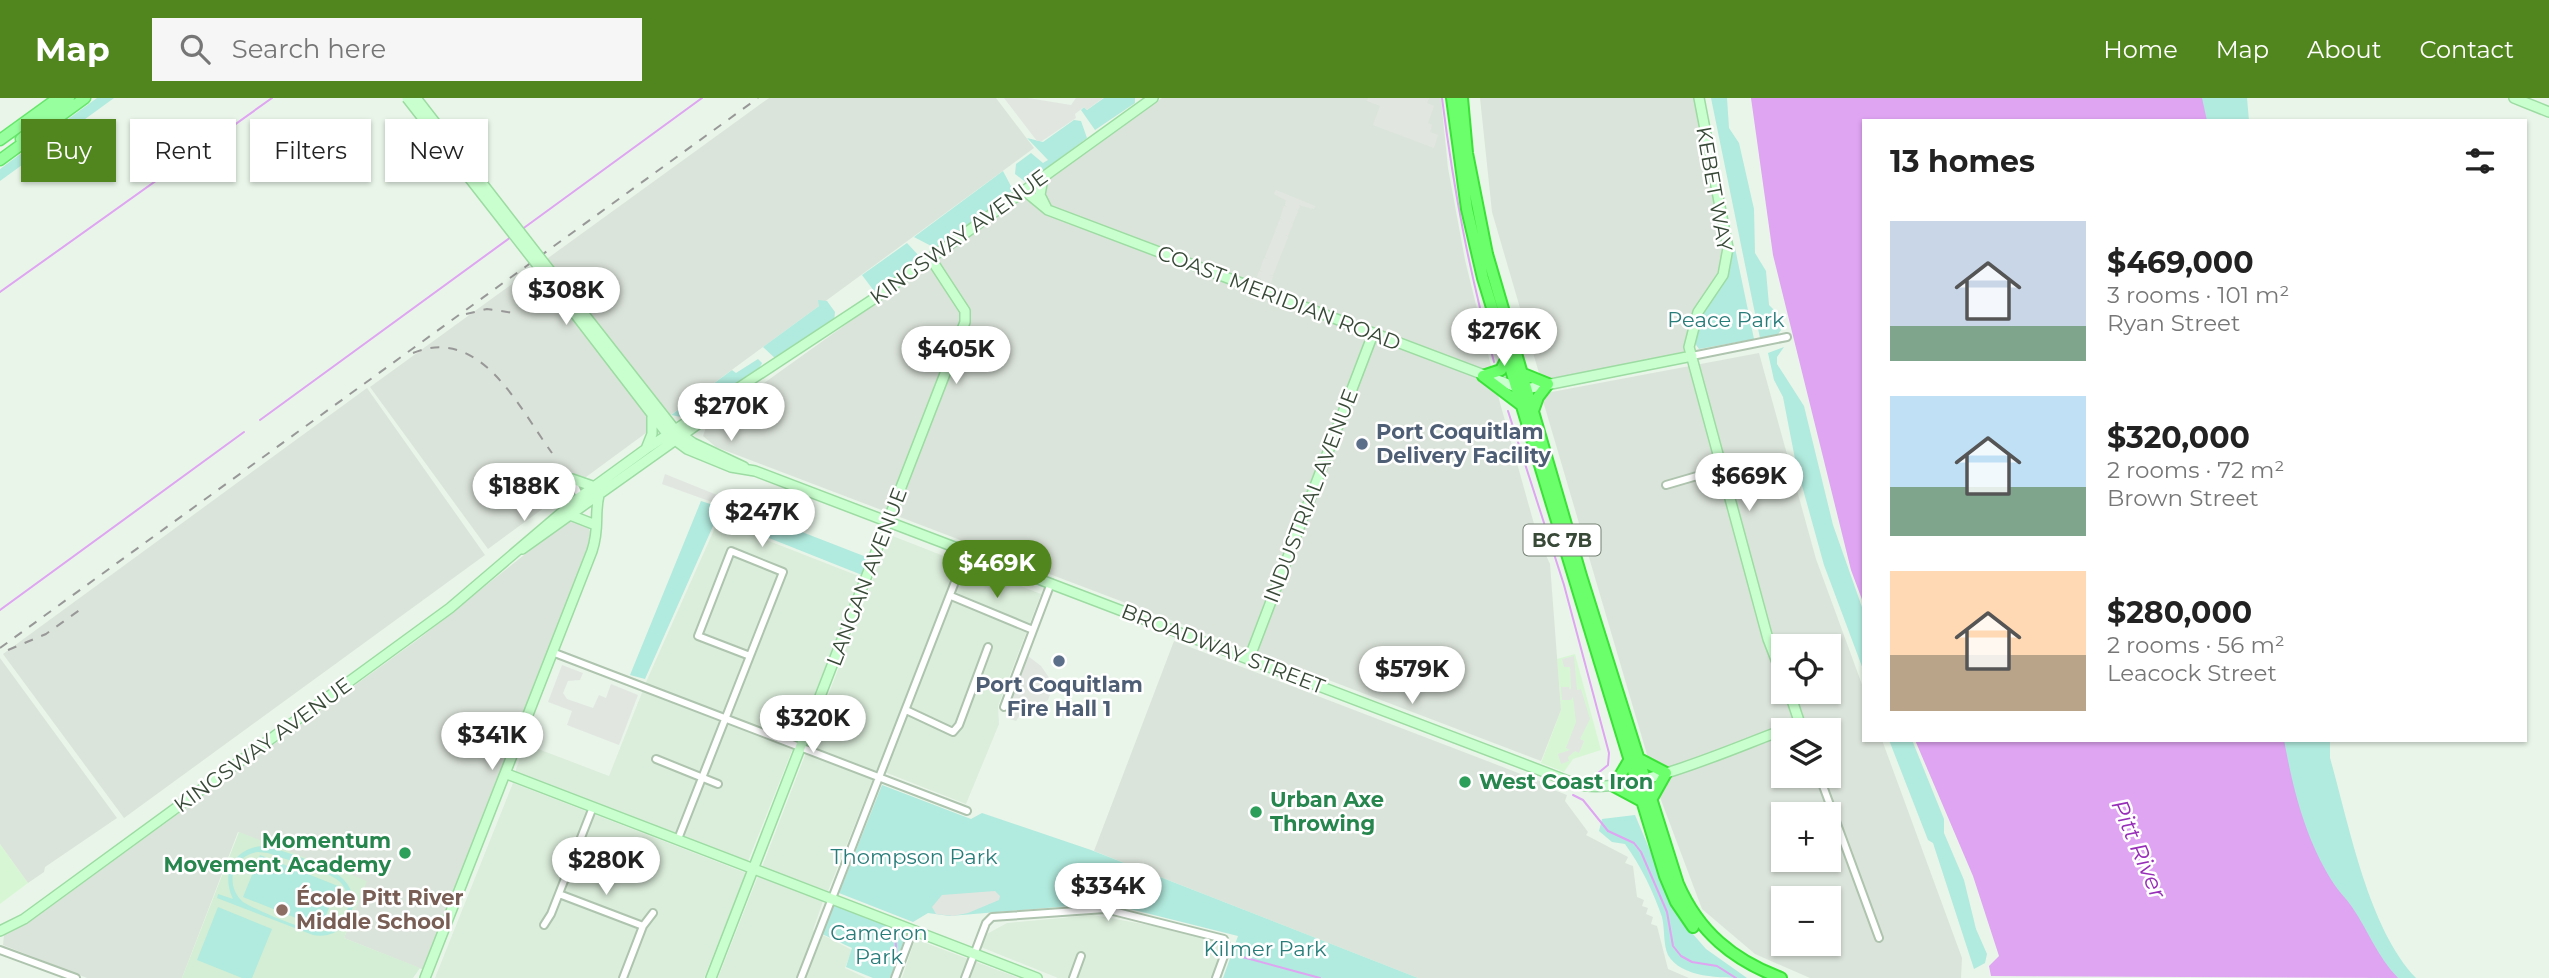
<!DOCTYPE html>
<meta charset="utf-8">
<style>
body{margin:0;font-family:Montserrat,sans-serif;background:#f6f6f6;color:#222;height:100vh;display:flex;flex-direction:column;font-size:26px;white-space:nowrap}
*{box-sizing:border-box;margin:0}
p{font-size:23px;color:#767676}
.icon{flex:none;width:38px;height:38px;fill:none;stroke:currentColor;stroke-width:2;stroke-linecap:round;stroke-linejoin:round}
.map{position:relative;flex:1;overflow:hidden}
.details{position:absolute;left:1862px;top:21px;width:665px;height:623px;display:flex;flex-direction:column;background:#fff;border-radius:0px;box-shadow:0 2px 5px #0004}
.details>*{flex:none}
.hud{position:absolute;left:21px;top:21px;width:665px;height:63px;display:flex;gap:14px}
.fabs{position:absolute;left:1771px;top:536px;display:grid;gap:14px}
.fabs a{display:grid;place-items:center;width:70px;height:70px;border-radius:0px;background:#fff;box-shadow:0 2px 5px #0004;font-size:35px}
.price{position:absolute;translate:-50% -60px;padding:0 16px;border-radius:24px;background:#fff;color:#222;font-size:23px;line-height:46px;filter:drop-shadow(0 2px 4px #0008)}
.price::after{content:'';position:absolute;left:50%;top:42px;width:21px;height:16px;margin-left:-10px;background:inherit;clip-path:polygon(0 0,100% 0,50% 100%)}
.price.on{background:#51851d;color:#fff}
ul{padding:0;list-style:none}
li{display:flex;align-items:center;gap:21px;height:175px;padding:0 28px}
li span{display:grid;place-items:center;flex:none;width:196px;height:140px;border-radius:0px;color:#555}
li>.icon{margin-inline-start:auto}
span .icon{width:84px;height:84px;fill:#fffc;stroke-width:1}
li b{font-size:30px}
h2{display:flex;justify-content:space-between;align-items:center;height:84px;padding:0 28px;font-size:30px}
.tag{padding:0 24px;border-radius:0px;background:#fff;box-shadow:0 2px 5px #0004;font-size:24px;line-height:63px}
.tag.on{background:#51851d;color:#fff}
header{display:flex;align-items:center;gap:42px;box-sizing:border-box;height:98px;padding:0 35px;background:#51851d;color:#fff}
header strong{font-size:33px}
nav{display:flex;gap:38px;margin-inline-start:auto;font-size:24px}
.search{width:490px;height:63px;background:#f6f6f6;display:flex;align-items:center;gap:18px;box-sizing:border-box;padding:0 24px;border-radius:0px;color:#767676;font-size:26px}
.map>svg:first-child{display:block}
.residential{fill:#dbeddb}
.commercial{fill:#d7f7d4}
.industrial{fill:#dbe4da;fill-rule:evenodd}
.education{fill:#d3eed4}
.green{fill:#b1eade;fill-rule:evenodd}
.parking{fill:#e1e6e1}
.water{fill:#dfa4f2}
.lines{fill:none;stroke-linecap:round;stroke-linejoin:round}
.stream{stroke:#dfa4f2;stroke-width:2}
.street-casing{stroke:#aec4ae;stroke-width:10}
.secondary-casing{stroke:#9cdca2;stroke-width:12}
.primary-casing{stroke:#65e76b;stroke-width:13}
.highway-casing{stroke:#3ae137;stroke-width:14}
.street{stroke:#fff;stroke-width:6}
.secondary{stroke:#c9ffce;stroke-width:9}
.primary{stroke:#98ff9e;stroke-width:10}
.highway{stroke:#6aff6b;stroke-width:10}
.rail{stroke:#989898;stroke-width:2;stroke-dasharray:9 9;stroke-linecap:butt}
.secondary-bridge-casing{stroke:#9cdca2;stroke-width:12;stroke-linecap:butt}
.secondary-bridge{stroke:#c9ffce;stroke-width:9}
.service-dot{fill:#5c6f8a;stroke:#fff;stroke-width:2.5}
.leisure-dot{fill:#2e9e5b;stroke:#fff;stroke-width:2.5}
.education-dot{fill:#8d6e63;stroke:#fff;stroke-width:2.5}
.labels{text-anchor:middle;stroke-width:5;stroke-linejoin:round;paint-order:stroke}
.shield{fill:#fff;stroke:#748073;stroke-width:2}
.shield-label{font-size:19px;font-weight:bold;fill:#384937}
.street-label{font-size:21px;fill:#384937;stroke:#fff}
.park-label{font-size:21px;fill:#287d7a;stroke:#fff}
.service-label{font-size:21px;font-weight:bold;fill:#4e5e75;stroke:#fff;text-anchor:start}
.leisure-label{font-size:21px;font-weight:bold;fill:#27864d;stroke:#fff;text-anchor:start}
.education-label{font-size:21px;font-weight:bold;fill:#785e54;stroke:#fff;text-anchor:start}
.water-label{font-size:23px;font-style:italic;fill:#972db8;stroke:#fff}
</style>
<header>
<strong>Map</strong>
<div class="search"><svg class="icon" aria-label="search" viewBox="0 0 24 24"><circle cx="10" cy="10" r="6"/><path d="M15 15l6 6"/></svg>Search here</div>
<nav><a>Home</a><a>Map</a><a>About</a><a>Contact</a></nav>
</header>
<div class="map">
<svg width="2549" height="880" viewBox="0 0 2549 880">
<rect width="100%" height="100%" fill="#e9f5e9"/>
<path class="residential" d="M718 423 861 479 748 763 515 674 525 646 609 678 647 582Z
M890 437 1041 496 998 608 999 626 966 706 877 671 828 793 762 769Z
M513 685 746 775 704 880H435Z
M758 778 823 803 813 832 852 852 845 870 866 880H718Z
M1093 817 1181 833 1220 843 1224 850 1212 880H1058L981 849 985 837 1007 825Z
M915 841 1019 880H902Z"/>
<path class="commercial" d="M1575 556 1601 652 1573 661 1564 674 1541 665 1561 612 1557 561Z
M0 746 28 785 0 806Z"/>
<path class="industrial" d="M769 0H996L1034 50 488 451 370 289Z
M1162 0H1441L1448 70 1465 162 1500 305 1538 440 1550 466 1561 612 1541 663 716 349 703 338 707 326Z
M1480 0H1694L1723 155 1716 182 1690 220 1684 255 1541 282 1492 114Z
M1759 255 1816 461 1864 592V642H1882L1962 860 1961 880H1810L1755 856 1702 811 1658 694 1541 296ZM1783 548H1829V593H1783ZM1783 632H1829V677H1783ZM1783 716H1829V761H1783ZM1783 800H1829V845H1783Z
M367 290 485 457 124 720 3 556Z
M574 421 589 429 591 439 587 454 424 872 344 840 366 784 238 734 182 880H87L3 847 4 837 35 820 420 540 563 426Z
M1174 543 1555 689 1554 692 1567 697 1565 703 1588 734 1586 737 1628 759 1625 765 1633 768 1637 799 1644 802 1642 808 1648 810 1646 816 1653 819 1651 826 1657 828 1668 871 1689 880H1418L1094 753Z
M0 560 117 720 45 769 44 774 28 785 0 746Z"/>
<path class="education" d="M239 734 367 783 344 840 420 870 413 880H182Z"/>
<path class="green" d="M97 0H114L0 83V71Z
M1104 0H1135V5L1095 32 1081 12 1084 9 1087 12Z
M1711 0H1727L1729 30 1739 45 1754 111 1755 155 1766 173 1769 207 1777 215 1773 222 1781 232 1776 239 1760 240Z
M2192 0H2247L2249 23H2196Z
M1074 22 1081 23 1087 40 1027 85 1015 76 1016 66 1031 55 1043 65 1048 62 1027 40 1043 44Z
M1003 73 1013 92 937 151 914 139Z
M907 145 920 159 919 164 874 193 862 177Z
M1735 150 1754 241 1699 251 1694 244C1696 235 1698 225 1702 216 1714 188 1730 188 1731 151Z
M818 202 827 203 835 214 834 224 777 262 763 249 819 208Z
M1784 249 1777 259V266L1804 308 1833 427 1863 512 1864 574 1824 467 1796 366 1783 299 1774 282 1768 255Z
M758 261 762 265C756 280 703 311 687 317 681 320 677 318 671 317L732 272 736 275Z
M701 403 732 413 735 408 869 460 862 477 754 434V427L727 417 717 419 645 581 630 577Z
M1889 642H1912L1944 721V735L1964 782 1976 831 1987 856 1985 865 1974 871 1933 745 1928 742Z
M2268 642H2330V660C2349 726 2368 830 2416 880H2368Z
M882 687 971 721 982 715 1091 752 1418 880H1223L1238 838 1106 805 950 818 928 815 913 824 839 795Z
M1635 717 1678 819 1706 851 1747 880C1722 880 1681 880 1668 857 1663 846 1665 831 1662 819 1653 793 1641 768 1625 746L1612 744 1599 733 1602 721Z
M266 748C284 753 330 768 342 780 367 803 346 844 313 837L217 800 218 796 233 801C220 774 235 748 266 748ZM258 754 268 755C287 762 324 771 339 783 358 800 346 836 319 833 302 832 258 813 243 804 224 787 232 758 258 754Z
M260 757 338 788 321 830 243 799Z
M834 806 907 834 890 880H873L846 869 852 850 822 836Z
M218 809 272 831 252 880H242L197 862Z"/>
<path class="parking" d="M1004 0H1028L1071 7 1076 0H1103L1087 12 1084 9 1075 16 1076 20 1042 43H1037Z
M1368 0H1429L1427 5 1434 8 1428 25 1432 27 1430 34 1438 37 1434 50 1373 27 1380 8 1367 3Z
M1276 92 1315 108 1314 111 1298 107 1300 108 1298 112 1295 111 1298 113 1293 125 1290 124 1293 126 1288 138 1285 137 1288 139 1273 177H1270L1273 178 1271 185 1267 183 1264 189 1259 187 1261 181 1257 179 1259 173 1263 174 1260 172 1264 160 1268 161 1265 159 1275 134 1278 135 1275 133 1280 121 1283 122 1280 120 1284 108 1288 109 1285 107 1286 103 1289 104 1274 96Z
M665 376 727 401 731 411 662 386Z
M1028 558 1041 568 1050 581 1052 592 1048 602 1020 617 1016 623 1007 620V613Z
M1574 558 1577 592 1581 591 1590 621 1580 641 1584 643 1579 655 1575 653 1568 659 1569 663 1561 666 1558 656 1570 652 1566 650 1576 624 1573 599 1571 602H1562L1561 589H1569L1570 592 1571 590 1570 569H1564L1562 561Z
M562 567 583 575 580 582 568 583 563 595 567 601 593 610 599 597 606 600 611 586 638 597 619 647 567 627 572 613 548 604Z
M995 793 1000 798 999 802 968 815 953 818 936 816 932 809 942 797Z"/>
<path class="water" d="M1751 0H2202L2207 23H1864V507L1851 472 1773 157Z
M1915 642H2284C2293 691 2305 740 2332 783 2338 793 2346 800 2352 809 2369 834 2377 858 2398 880L1991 878 1989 868 1999 858 1973 778Z"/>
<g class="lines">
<path class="stream" d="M1442 0C1454 94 1469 173 1494 264
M521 132 702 0
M0 194 272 0
M1508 313 1564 487 1609 655 1608 667 1592 680
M260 322 511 139
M0 512 244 334
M1573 697 1583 702 1608 733 1634 745 1641 754 1667 814 1673 848 1681 858 1692 864 1717 868 1736 880
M895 833 897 866
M1239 858 1320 880"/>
<defs>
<path id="street" d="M1692 258 1787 239
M572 381 580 399
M1666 387 1721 371
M951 498 1033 532
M552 554 967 713
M1004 609 1051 485
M906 612 953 634 959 627 988 549
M656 661 718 686
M1819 677 1879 840
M678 741 783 474 731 453 698 538 750 558
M559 796 643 828
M544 827 551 816 593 709
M0 852 76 880
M623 880 643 828 653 815
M801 880 967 453
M895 880 913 832
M965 880 986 825 992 819 1105 811 1224 841 1227 850 1216 880
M1073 880 1081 858"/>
<path id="secondary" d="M1699 0 1728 150 1723 177 1698 214 1689 249 1768 541 1783 580
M2514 0 2549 14
M1043 80 1040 97 1047 111
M1025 93 1048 112 1516 289 1526 291 1692 258
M551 174 675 332 693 345 744 369
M546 178 668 337 687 351 731 369 755 373 1576 686C1625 700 1733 650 1783 632
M646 351 652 336V319
M572 381 595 389
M570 417 593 426
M522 451 733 301
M1249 561 1373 236
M1784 632 1800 626 1789 593
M507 676 1037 880
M0 833 24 821 450 510 580 399 646 351 878 198 1153 0
M425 880 592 453C600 429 594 418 599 397
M711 880 965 224V213L931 161"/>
<path id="primary" d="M21 41 69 0
M0 42 58 0
M0 62 85 0"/>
<path id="highway" d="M1452 0 1467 111 1483 180 1665 778 1676 804 1693 829
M1462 0 1467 55 1487 156 1581 478 1678 786C1699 834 1733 862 1781 880
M1521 275 1548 286 1538 299 1533 313
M1483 278 1520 306
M1483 278 1501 272 1507 260
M1630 661 1614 688 1642 703
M1641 662 1666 675 1652 700"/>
</defs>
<use href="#street" class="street-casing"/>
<use href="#secondary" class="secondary-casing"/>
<use href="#primary" class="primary-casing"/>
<use href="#highway" class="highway-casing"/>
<use href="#street" class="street"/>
<use href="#secondary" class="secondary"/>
<use href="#primary" class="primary"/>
<use href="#highway" class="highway"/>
<path class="rail" d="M466 216 487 211 514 215
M413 255C481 227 519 310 552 355
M0 550 758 0
M8 552 46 536 81 511"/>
<defs>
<path id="secondary-bridge" d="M407 0 546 178
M416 0 551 174"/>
</defs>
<use href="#secondary-bridge" class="secondary-bridge-casing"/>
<use href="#secondary-bridge" class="secondary-bridge"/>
</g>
<g class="service-dot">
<circle cx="1362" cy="346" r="7"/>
<circle cx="1059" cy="563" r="7"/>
</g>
<g class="leisure-dot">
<circle cx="1465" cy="684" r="7"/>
<circle cx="1256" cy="714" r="7"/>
<circle cx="405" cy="755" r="7"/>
</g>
<circle class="education-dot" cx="282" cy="812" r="7"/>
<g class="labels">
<rect class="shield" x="1523.5" y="426.5" width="77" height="31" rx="5"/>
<g class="shield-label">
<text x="1562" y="449">BC 7B</text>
</g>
<g class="street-label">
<text transform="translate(1714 91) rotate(80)" y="7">KEBET WAY</text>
<text transform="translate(959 139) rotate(-36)" y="7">KINGSWAY AVENUE</text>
<text transform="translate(1279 200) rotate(21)" y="7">COAST MERIDIAN ROAD</text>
<text transform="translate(1311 398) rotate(-69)" y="7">INDUSTRIAL AVENUE</text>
<text transform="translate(867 479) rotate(-69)" y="7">LANGAN AVENUE</text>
<text transform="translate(1223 551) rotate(21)" y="7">BROADWAY STREET</text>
<text transform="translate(263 647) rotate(-36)" y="7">KINGSWAY AVENUE</text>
</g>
<g class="park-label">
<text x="1726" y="229">Peace Park</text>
<text x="914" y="766">Thompson Park</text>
<text x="879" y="842">Cameron<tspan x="879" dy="24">Park</tspan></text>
<text x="1265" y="858">Kilmer Park</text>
</g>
<g class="service-label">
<text x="1376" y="341">Port Coquitlam<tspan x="1376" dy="24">Delivery Facility</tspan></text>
<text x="1059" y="594" text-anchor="middle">Port Coquitlam<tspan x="1059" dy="24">Fire Hall 1</tspan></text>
</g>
<g class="leisure-label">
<text x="1479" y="691">West Coast Iron</text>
<text x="1270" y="709">Urban Axe<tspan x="1270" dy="24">Throwing</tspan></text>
<text x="391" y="750" text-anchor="end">Momentum<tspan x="391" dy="24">Movement Academy</tspan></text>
</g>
<g class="education-label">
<text x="296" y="807">École Pitt River<tspan x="296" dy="24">Middle School</tspan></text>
</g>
<g class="water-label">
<text transform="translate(2139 751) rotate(67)" y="8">Pitt River</text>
</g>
</g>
</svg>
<div class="fabs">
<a><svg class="icon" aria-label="locate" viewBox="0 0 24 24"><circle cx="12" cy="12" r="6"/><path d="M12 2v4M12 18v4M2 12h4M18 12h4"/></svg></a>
<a><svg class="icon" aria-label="layers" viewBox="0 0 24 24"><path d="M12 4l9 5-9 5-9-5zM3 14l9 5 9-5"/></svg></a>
<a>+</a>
<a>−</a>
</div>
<b class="price" style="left:566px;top:229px">$308K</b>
<b class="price" style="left:1504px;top:270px">$276K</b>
<b class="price" style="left:956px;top:288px">$405K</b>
<b class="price" style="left:731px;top:345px">$270K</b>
<b class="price" style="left:1749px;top:415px">$669K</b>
<b class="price" style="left:524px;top:425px">$188K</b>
<b class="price" style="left:762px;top:451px">$247K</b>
<b class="price on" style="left:997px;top:502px">$469K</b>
<b class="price" style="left:1412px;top:608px">$579K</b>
<b class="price" style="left:813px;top:657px">$320K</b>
<b class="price" style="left:492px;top:674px">$341K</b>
<b class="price" style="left:606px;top:799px">$280K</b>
<b class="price" style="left:1108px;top:825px">$334K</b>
<div class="hud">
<a class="tag on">Buy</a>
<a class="tag">Rent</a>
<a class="tag">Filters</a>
<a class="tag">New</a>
</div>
<section class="details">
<h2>13 homes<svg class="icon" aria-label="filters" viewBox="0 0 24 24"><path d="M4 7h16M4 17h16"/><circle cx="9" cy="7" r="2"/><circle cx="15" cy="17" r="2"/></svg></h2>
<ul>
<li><span style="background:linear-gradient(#c9d6e8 75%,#7fa58c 0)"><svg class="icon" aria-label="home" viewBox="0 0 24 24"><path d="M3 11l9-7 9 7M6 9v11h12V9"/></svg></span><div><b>$469,000</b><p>3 rooms · 101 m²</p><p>Ryan Street</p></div></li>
<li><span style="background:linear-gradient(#bfe0f5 65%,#7fa58c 0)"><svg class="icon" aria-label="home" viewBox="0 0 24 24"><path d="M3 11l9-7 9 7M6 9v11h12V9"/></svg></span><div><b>$320,000</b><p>2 rooms · 72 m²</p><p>Brown Street</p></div></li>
<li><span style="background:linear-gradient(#ffd9b3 60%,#b9a48a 0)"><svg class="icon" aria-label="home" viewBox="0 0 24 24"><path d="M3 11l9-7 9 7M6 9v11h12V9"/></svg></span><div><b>$280,000</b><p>2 rooms · 56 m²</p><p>Leacock Street</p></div></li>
</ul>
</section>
</div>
